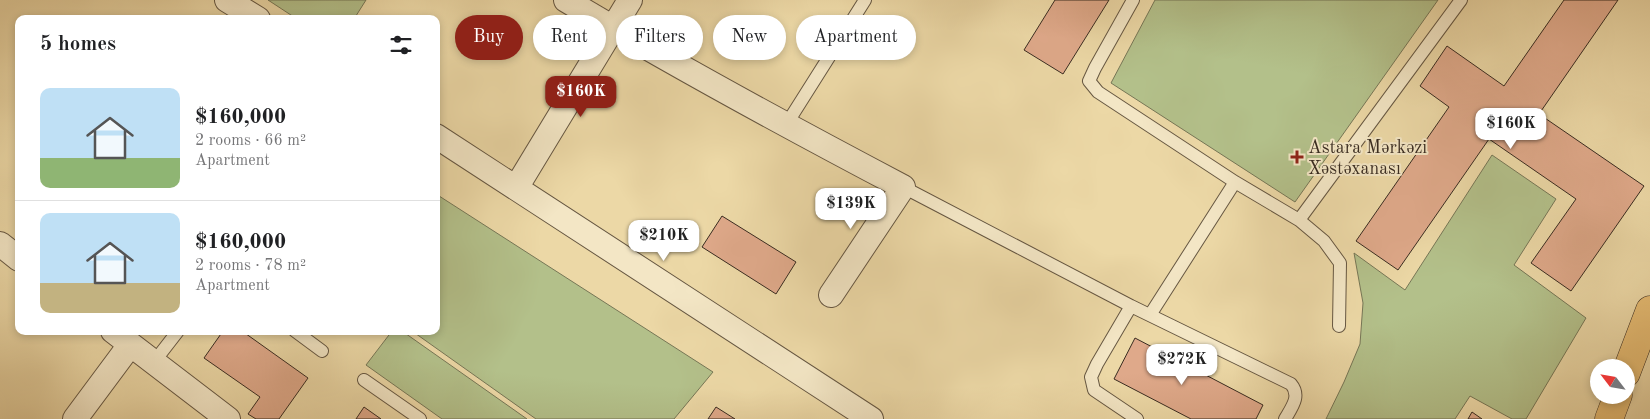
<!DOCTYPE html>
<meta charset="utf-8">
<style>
body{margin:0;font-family:"Old Standard TT",serif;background:#f6f6f6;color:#202124;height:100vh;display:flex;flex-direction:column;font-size:19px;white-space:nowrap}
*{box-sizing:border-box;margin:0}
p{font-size:16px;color:#757577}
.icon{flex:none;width:28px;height:28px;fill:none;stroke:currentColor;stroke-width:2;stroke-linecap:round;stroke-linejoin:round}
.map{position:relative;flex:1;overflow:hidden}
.panel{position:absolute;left:15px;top:15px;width:425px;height:320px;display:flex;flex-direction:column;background:#fff;border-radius:10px;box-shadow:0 2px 8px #0003}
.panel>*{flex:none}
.top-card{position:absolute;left:455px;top:15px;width:475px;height:45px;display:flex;gap:10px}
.needle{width:32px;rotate:301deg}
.tools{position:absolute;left:1590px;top:359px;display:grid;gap:10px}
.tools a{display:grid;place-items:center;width:45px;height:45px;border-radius:50%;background:#fff;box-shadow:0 2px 8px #0003;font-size:25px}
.price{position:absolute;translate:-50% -42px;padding:0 11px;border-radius:10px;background:#fff;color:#222;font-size:16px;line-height:32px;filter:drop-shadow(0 1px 2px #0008)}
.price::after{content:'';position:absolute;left:50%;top:30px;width:15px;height:11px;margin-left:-8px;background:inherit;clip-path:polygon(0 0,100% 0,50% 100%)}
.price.selected{background:#8f2418;color:#fff}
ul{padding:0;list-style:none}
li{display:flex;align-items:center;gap:15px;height:125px;padding:0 25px}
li+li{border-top:1px solid #e0e0e0}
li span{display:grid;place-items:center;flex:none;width:140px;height:100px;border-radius:10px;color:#555}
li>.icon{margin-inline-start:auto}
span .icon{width:60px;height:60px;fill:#fffc;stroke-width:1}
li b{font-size:21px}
h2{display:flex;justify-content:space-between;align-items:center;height:60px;padding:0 25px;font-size:21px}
.chip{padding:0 18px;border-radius:22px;background:#fff;box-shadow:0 2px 8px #0003;font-size:18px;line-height:45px}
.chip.selected{background:#8f2418;color:#fff}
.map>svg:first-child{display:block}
.green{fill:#b3c08a;stroke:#767656}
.building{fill:#dfa98a;stroke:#392c21}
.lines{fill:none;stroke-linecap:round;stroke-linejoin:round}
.lane-casing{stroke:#665742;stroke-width:14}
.street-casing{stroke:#665742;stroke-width:26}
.highway-casing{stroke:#392c21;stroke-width:29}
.lane{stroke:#f3e6c5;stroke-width:12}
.street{stroke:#f3e6c5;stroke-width:24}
.highway{stroke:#e6bc73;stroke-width:28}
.poi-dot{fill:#8f2418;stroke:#f3e6c5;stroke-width:2}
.labels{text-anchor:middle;stroke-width:4;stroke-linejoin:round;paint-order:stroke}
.poi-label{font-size:18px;fill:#392c21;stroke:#f3e6c5;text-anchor:start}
</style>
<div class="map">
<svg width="1650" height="419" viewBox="0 0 1650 419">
<rect width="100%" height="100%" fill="#ecd8a6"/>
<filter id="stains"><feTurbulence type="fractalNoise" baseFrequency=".004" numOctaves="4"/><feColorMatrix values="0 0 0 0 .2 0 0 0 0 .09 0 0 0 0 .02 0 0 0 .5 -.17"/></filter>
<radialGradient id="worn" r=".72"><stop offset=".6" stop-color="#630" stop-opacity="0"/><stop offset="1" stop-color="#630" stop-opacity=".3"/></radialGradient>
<path class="green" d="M268 0H366L354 19H297Z
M1155 0H1438L1295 202 1111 83Z
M1492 155 1556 199 1514 265 1586 318 1526 419H1512L1470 396 1455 419H1326L1344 382 1360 344 1363 303 1354 253 1405 290Z
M436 194 713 372 674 419H536L412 331H436Z
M392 331H402L527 419H442L366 365Z"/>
<path class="building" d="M1055 0H1109L1063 74 1024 50Z
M1564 0H1618L1539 114 1644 186 1571 291 1531 263 1576 199 1489 139 1398 270 1356 241 1449 107 1420 86 1447 46 1504 86Z
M722 216 796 262 776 294 702 247Z
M223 331H242L308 378 279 419H256L248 414 260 397 204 358Z
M1135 338 1263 405 1256 419H1191L1114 379Z
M364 407 381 419H356Z
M716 407 735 419H708Z
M1472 412 1482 419H1468Z"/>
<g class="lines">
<defs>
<path id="lane" d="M1133 0 1095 68 1089 81 1098 92 1235 182 1299 220 1324 241 1340 263 1339 326
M786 125 865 0
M903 187 1131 306 1291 384C1301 396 1292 407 1285 419
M1299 220 1461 0
M1131 306 1097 364 1091 377 1094 390 1137 419
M1150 315 1235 182
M295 331 322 351
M154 362 178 331
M364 380 420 419"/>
<path id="street" d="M227 0 258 19
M566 0C676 66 789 127 903 187L831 295
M436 136 871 419
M516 188 630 0
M0 244 19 259
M113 331 228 419
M75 419 130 345"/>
<path id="highway" d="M1626 373 1650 310
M1609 419 1618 395"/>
</defs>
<use href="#lane" class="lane-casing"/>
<use href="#street" class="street-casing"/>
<use href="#highway" class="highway-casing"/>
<use href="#lane" class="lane"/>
<use href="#street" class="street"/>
<use href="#highway" class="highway"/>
</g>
<path class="poi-dot" d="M1294.5 149.5h5v5h5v5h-5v5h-5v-5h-5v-5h5z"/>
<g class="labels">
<g class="poi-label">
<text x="1308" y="153">Astara Mərkəzi<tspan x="1308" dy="21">Xəstəxanası</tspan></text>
</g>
</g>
<rect width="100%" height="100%" filter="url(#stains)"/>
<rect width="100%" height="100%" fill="url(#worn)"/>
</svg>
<div class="tools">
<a><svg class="needle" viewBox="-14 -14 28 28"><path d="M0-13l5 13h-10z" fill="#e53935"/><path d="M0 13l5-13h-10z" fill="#757577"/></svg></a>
</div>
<b class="price selected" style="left:581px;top:118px">$160K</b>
<b class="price" style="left:1511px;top:150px">$160K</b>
<b class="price" style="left:851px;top:230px">$139K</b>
<b class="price" style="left:664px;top:262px">$210K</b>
<b class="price" style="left:1182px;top:386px">$272K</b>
<div class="top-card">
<a class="chip selected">Buy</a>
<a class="chip">Rent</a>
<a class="chip">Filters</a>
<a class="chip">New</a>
<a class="chip">Apartment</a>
</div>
<section class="panel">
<h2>5 homes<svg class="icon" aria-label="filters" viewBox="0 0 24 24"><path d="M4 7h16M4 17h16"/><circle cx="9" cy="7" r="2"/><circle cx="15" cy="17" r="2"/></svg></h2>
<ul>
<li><span style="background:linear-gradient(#bfe0f5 70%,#8fb573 0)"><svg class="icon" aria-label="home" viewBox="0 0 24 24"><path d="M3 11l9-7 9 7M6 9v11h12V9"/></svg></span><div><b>$160,000</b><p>2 rooms · 66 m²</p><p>Apartment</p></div></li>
<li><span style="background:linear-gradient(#bfe0f5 70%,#c2b280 0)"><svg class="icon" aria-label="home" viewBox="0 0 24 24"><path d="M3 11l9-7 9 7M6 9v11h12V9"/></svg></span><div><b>$160,000</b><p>2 rooms · 78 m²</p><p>Apartment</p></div></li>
</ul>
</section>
</div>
